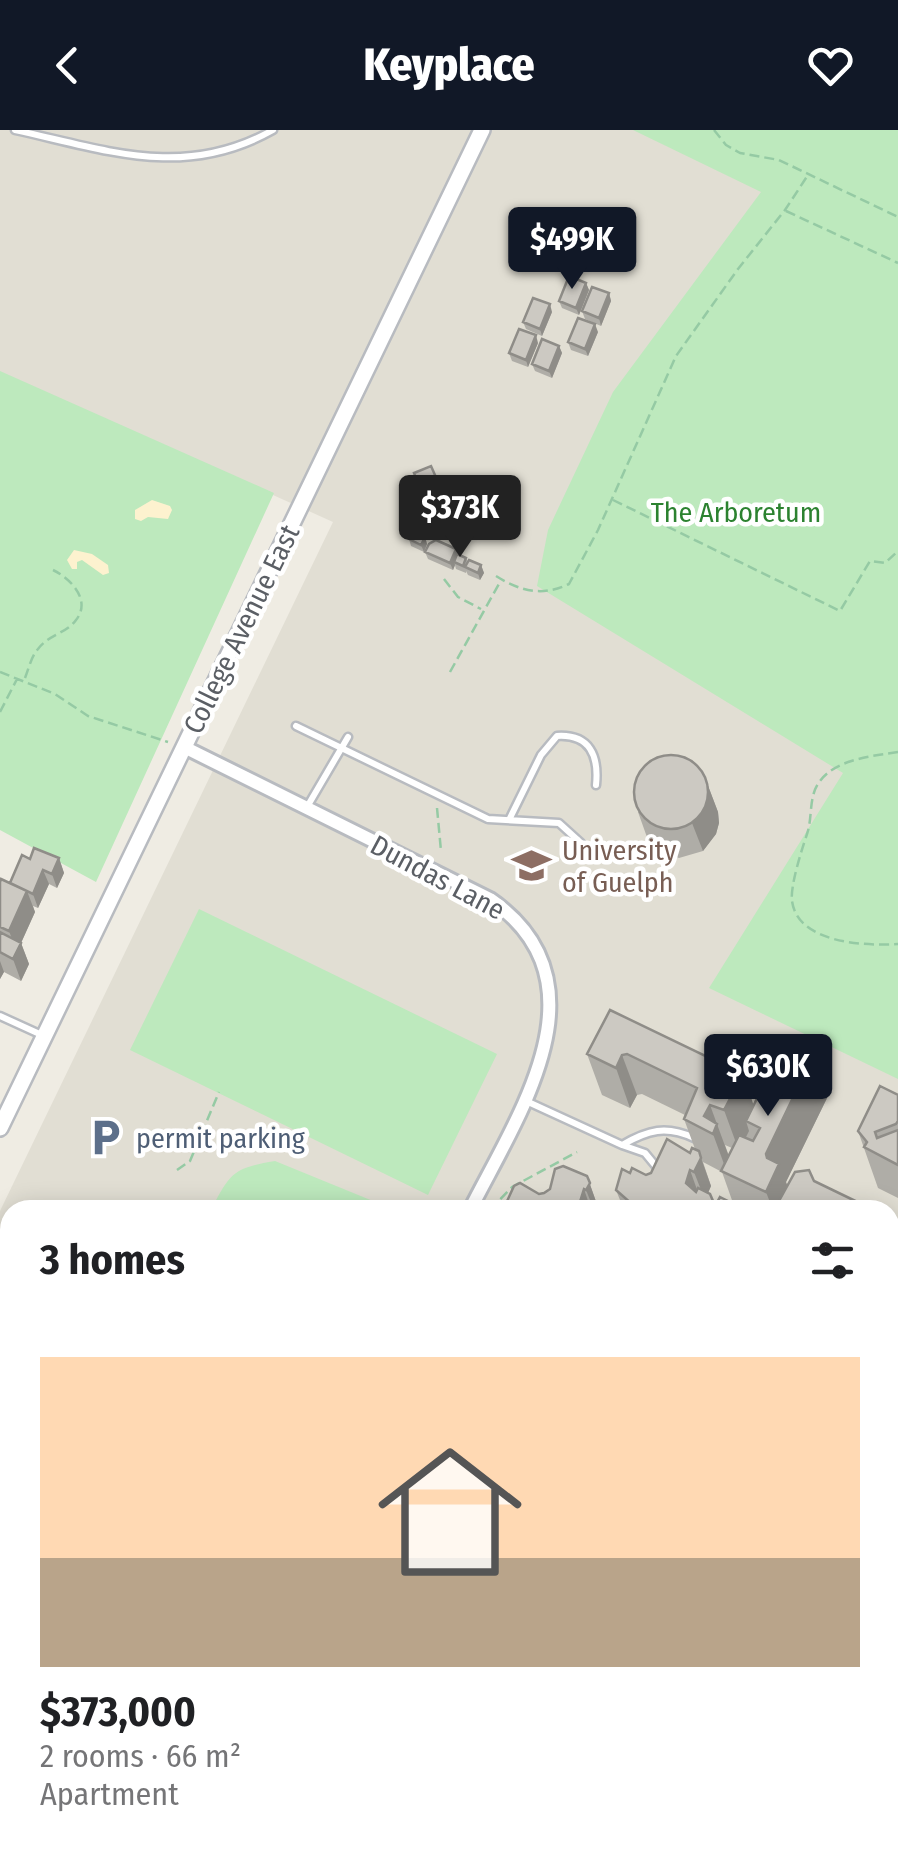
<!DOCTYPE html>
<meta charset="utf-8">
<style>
body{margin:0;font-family:"Fira Sans Condensed",sans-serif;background:#f2f2f2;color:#202124;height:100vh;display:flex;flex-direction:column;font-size:38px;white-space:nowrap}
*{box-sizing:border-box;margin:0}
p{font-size:32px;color:#757577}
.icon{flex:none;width:55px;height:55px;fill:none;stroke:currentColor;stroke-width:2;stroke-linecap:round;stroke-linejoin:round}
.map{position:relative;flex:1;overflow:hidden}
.sheet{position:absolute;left:0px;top:1070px;width:900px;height:672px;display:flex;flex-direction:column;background:#fff;border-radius:30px 30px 0 0;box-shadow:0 5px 25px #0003}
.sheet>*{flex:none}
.price{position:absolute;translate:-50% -85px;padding:0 22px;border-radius:10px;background:#111827;color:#fff;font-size:32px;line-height:65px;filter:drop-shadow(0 2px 5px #0008)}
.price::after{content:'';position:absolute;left:50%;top:60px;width:30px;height:22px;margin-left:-15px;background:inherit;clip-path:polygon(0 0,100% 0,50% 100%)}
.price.on{background:#222;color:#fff}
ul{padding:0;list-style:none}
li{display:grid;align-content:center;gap:20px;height:530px;padding:0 40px}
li+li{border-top:2px solid #e0e0e0}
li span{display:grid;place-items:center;height:310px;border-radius:0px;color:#555}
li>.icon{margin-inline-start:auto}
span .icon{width:180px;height:180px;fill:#fffc;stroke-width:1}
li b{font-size:42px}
h2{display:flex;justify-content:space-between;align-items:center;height:120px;padding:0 40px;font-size:42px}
header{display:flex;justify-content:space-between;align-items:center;height:130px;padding:0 40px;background:#111827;color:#fff;font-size:45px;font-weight:800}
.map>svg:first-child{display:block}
.education{fill:#e1ded3;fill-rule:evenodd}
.green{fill:#bde9bd}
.sand{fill:#fdf2cf}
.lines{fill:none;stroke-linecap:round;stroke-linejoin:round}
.service-casing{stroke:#b8bbc0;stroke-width:11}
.minor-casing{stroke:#b8bbc0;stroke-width:18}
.tertiary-casing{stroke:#b8bbc0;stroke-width:20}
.path{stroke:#95caa4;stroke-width:2.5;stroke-dasharray:10 5;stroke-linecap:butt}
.service{stroke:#fff;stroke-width:6}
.minor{stroke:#fff;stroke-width:12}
.tertiary{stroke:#fff;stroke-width:15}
.wall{fill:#afada7;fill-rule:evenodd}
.shaded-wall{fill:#8f8d88}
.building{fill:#ccc9c2;stroke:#8f8d88;stroke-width:2.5}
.labels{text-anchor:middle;stroke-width:9;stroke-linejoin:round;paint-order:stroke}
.park-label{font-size:28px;fill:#2c8230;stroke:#fff}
.street-label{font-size:28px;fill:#5b5f65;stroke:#fff}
.education-label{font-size:28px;fill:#785e54;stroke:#fff;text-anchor:start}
.service-label{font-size:28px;fill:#4e5e75;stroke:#fff;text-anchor:start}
</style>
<header><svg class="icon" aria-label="back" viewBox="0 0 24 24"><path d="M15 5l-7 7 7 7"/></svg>Keyplace<svg class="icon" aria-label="heart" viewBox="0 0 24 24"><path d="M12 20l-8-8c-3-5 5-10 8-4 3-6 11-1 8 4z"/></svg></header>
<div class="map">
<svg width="898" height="1742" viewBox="0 0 898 1742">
<rect width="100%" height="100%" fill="#efece3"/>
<path class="education" d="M0 0H898V1742H0V1081L333 392 0 242ZM10 1080H890V1732H10Z"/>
<path class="green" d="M633 0H898V949L709 858 843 643 537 456 548 400 613 262 761 62Z
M0 241 274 363 96 752 0 700Z
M199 779 497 924 428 1065 130 920Z
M275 1031 395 1080H211C230 1043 233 1038 275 1031Z
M0 1269 10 1273V1656L0 1651Z"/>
<path class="sand" d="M152 370 170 376 172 380 168 389 148 387 141 391 135 389V380Z
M74 420 92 424 108 435 109 443 103 445 82 430 77 432V439H72L67 430Z"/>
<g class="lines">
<defs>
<path id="service" d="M15 0C107 20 184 50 273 0
M296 596 488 689 559 693 581 713
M307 677 348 607
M510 688 541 625 557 606C590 604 599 626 596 655
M0 886 44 906
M526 971 622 1015C648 1000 666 995 694 1008
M622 1015 645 1023 659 1040
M890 1390 898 1394"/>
<path id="minor" d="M184 617 490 769C610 852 519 983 470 1080
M0 1161 10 1166
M890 1555 898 1538
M890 1596 898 1601
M0 1699 10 1703
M890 1699 898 1683
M75 1732 96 1742
M379 1732 399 1742
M443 1742 447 1732
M869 1742 874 1732"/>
<path id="tertiary" d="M0 998 482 0"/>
</defs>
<use href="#service" class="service-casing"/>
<use href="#minor" class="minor-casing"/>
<use href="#tertiary" class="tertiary-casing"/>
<path class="path" d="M714 0 726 15 740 23 779 30 898 87
M786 81 898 133
M613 370 840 481 870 431 885 433 898 421
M496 446C520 461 542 467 569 454L598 400 676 226 738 139 785 80 808 45
M444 449 458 467 481 479
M0 542 55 564 88 586 168 612
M450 542 500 452
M25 548C29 538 31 527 38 519 48 505 67 503 76 490 92 470 70 448 53 440
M0 582 17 549
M898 622C873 626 836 629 820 651 808 666 813 687 807 704 802 719 790 756 792 771 798 814 866 816 898 814
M437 678 441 721
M177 1040 190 1031 219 962
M490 1080 512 1057 577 1022
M890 1416 898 1420
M890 1651 896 1641 891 1630 895 1620
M206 1742 211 1732
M841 1742 846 1732"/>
<use href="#service" class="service"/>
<use href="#minor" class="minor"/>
<use href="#tertiary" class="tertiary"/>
</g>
<path class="wall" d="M586 153 589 160 579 185 562 178 559 171Z
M609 163 611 171 601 196 585 189 582 181Z
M552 182 542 206 526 199 523 192Z
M598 202 588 226 571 220 568 212Z
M538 213 528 237 512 231 509 223Z
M559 216 562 223 552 248 535 241 532 234Z
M431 336 449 377 431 385 414 343Z
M425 407 427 414 424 422 411 416 409 409Z
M425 422 458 425 466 428 468 432 481 435 484 443 480 450 468 445 466 441V443L456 439 455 435 453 440 428 429Z
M707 653 718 682 719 693 716 704 703 721 679 728 656 719 648 710 638 682Z
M59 728 64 743 57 758 49 754 38 778 33 776 35 782 21 813 29 834 21 851 4 842 0 849V752L10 753 30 729Z
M610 880 754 975 828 966 786 1052 787 1056 814 1051 874 1080H624L616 1060 630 1043 646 1045 695 1019 684 989 685 985 642 964 637 965 630 978 602 965 587 924ZM725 1015 732 1018 729 1026ZM703 1032 722 1042 733 1073 715 1077 710 1064 708 1063 711 1056Z
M898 965V1068L878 1058 858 1001Z
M587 1046 599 1080H503L539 1064Z
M890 1088 898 1092V1160L890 1156Z
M890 1200 898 1204V1346L890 1342Z
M0 1567 10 1572V1649L0 1644Z"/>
<path class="shaded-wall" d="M586 153 589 160 579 185 576 178Z
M609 163 611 171 601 196 599 188Z
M550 174 552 182 542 206 540 199Z
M595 194 598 202 588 226 585 219Z
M536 205 538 213 528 237 526 230Z
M559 216 562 223 552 248 549 241Z
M425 407 427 414 424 422 421 415Z
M456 419 459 427 454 432 455 435 453 440 450 433Z
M481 435 484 443 480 450 478 443Z
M707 653 718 682 719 693 716 704 703 721 692 693Z
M59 728 64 743 57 758 52 744Z
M43 740 49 754 38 778 33 764Z
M27 761 35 782 21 813 29 834 21 851 13 829 17 822 9 801Z
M0 831 4 842 0 849Z
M622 925 637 965 630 978 616 938Z
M813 926 828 966 786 1052 794 1074 792 1080H773L766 1062V1024Z
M743 944 757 985 746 991 749 1001 739 1021 724 980Z
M710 975 732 1035 728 1045 713 1004 704 986Z
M701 1028 711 1056 705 1070 694 1042Z
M690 1040 700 1068 686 1053Z
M587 1046 599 1080H594L586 1060Z
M584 1059 591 1080H581L579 1075Z
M898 1276V1343L890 1321V1294Z
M686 1732H710L705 1742H682Z
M809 1732H833L828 1742H804Z"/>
<path class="building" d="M569 146 586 153 576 178 559 171Z
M592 157 609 163 599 188 582 181Z
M533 168 550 174 540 199 523 192Z
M578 188 595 194 585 219 568 212Z
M519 199 536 205 526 230 509 223Z
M542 209 559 216 549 241 532 234Z
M431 336 446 370 428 377 414 343Z
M412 401 425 407 421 415 409 409Z
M436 410 456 419 450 433 425 422 429 414Z
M457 424 466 428 463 436 454 432Z
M469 430 481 435 478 443 465 437Z
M634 662a37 37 0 1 1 74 0a37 37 0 1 1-74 0Z
M34 718 59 728 52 744 43 740 33 764 10 753 22 725 30 729Z
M1 749 27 761 9 801 0 797V752Z
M0 802 21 813 13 829 0 822Z
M610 880 743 944 724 980 710 975 704 986 717 994 713 1004 684 989 697 958 627 924 622 925 616 938 587 924Z
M785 911 813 926 766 1024 767 1028 779 1034 766 1062 721 1041 739 1005 753 1011 760 998 746 991Z
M880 956 898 965V991L896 994 875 1002 877 1008 898 1000V1035L864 1017 867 1012 858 1001Z
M667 1009 690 1023 692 1018 699 1021 701 1028 694 1042 690 1040 686 1053 696 1062 698 1058 710 1064 713 1071 709 1078 704 1075 702 1080H632L630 1078 632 1074 616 1060 622 1039 630 1043 632 1038 646 1045 651 1043Z
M563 1036 587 1046 590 1053 586 1060 584 1059 579 1075 586 1080H503L514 1056 520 1053 539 1064 544 1063 550 1059 555 1039Z
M809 1040 814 1051 874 1080H774L795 1042Z
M720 1067 746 1080H713Z
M890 1088 898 1092V1127L890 1123Z
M890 1200 898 1204V1276L890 1294Z
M0 1567 10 1572V1626L0 1621Z
M244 1732H255L275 1742H240Z
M449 1732H686L682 1742H444Z
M704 1732H809L804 1742H699Z"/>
<defs>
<symbol id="university-bare" viewBox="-9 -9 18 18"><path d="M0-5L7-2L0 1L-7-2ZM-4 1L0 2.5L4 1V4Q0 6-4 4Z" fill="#8d6e63" stroke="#fff" stroke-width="2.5" paint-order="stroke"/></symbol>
<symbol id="parking-bare" viewBox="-9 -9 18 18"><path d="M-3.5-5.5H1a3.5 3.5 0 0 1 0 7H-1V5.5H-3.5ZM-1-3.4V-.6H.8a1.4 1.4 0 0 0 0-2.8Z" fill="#5c6f8a" stroke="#fff" stroke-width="2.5" paint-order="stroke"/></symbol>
</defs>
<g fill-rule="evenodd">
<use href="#university-bare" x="504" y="708" width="55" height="55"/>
<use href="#parking-bare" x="78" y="980" width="55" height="55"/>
</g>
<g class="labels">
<g class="park-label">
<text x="736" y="392">The Arboretum</text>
</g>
<g class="street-label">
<text transform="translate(241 499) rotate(-64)" y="10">College Avenue East</text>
<text transform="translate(438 747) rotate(28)" y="10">Dundas Lane</text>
</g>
<g class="education-label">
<text x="562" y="730">University<tspan x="562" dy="32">of Guelph</tspan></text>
</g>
<g class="service-label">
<text x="136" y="1018">permit parking</text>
</g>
</g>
</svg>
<b class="price" style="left:572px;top:162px">$499K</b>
<b class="price on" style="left:460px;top:430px">$373K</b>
<b class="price" style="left:768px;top:989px">$630K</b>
<section class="sheet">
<h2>3 homes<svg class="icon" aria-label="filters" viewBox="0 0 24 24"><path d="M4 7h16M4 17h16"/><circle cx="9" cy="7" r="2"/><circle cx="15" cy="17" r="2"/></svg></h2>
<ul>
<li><span style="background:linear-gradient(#ffd9b3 65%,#b9a48a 0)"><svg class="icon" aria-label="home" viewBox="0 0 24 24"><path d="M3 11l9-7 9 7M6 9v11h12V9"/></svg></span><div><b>$373,000</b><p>2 rooms · 66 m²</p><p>Apartment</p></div></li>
</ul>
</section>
</div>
